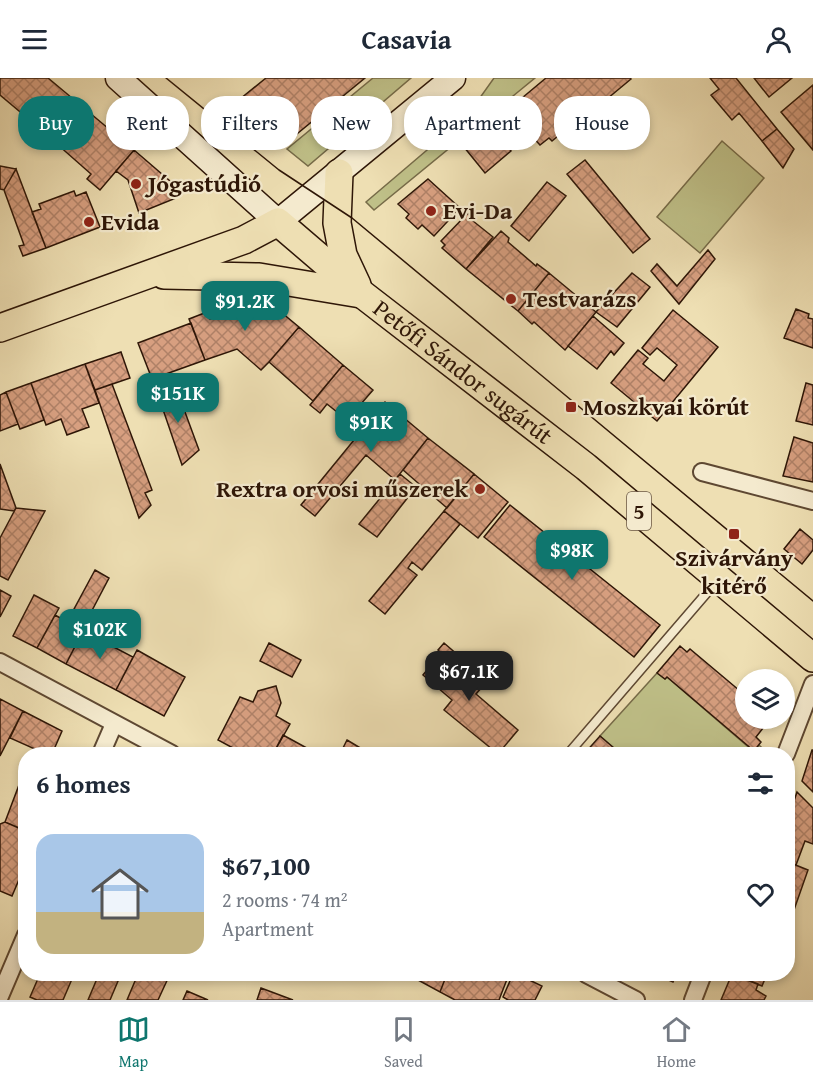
<!DOCTYPE html>
<meta charset="utf-8">
<style>
body{margin:0;font-family:"Gentium Book Plus",serif;background:#f2f2f3;color:#1f2937;height:100vh;display:flex;flex-direction:column;font-size:22px;white-space:nowrap}
*{box-sizing:border-box;margin:0}
p{font-size:20px;color:#747a83}
.icon{flex:none;width:33px;height:33px;fill:none;stroke:currentColor;stroke-width:2;stroke-linecap:round;stroke-linejoin:round}
.map{position:relative;flex:1;overflow:hidden}
.details{position:absolute;left:18px;top:669px;width:777px;height:234px;display:flex;flex-direction:column;background:#fff;border-radius:24px;box-shadow:0 3px 9px #0003}
.details>*{flex:none}
.hud{position:absolute;left:18px;top:18px;width:777px;height:54px;display:flex;gap:12px}
.fabs{position:absolute;left:735px;top:591px;display:grid;gap:12px}
.fabs a{display:grid;place-items:center;width:60px;height:60px;border-radius:50%;background:#fff;box-shadow:0 3px 9px #0003;font-size:30px}
.price{position:absolute;translate:-50% -51px;padding:0 14px;border-radius:12px;background:#0f766e;color:#fff;font-size:20px;line-height:39px;filter:drop-shadow(0 2px 3px #0008)}
.price::after{content:'';position:absolute;left:50%;top:36px;width:18px;height:14px;margin-left:-9px;background:inherit;clip-path:polygon(0 0,100% 0,50% 100%)}
.price.on{background:#222;color:#fff}
ul{padding:0;list-style:none}
li{display:flex;align-items:center;gap:18px;height:150px;padding:0 18px}
li span{display:grid;place-items:center;flex:none;width:168px;height:120px;border-radius:18px;color:#555}
li>.icon{margin-inline-start:auto}
span .icon{width:72px;height:72px;fill:#fffc;stroke-width:1}
li b{font-size:26px}
h2{display:flex;justify-content:space-between;align-items:center;height:72px;padding:0 18px;font-size:26px}
.tag{padding:0 21px;border-radius:24px;background:#fff;box-shadow:0 3px 9px #0003;font-size:21px;line-height:54px}
.tag.on{background:#0f766e;color:#fff}
header{display:flex;justify-content:space-between;align-items:center;height:78px;padding:0 18px;background:#fff;font-size:27px;font-weight:700}
.tabs{display:flex;justify-content:space-around;align-items:center;height:84px;border-top:2px solid #e0e1e3;background:#fff;font-size:16px;color:#747a83}
.tabs a{display:grid;justify-items:center;gap:3px}
.tabs .on{color:#0f766e}
.map>svg:first-child{display:block}
.green{fill:#bfc088;stroke:#766b48;stroke-width:1.5}
.building{fill:url(#building-cross-hatch);stroke:#2e1607;stroke-width:1.5}
.lines{fill:none;stroke-linecap:round;stroke-linejoin:round}
.lane-casing{stroke:#5e4832;stroke-width:11}
.street-casing{stroke:#5e4832;stroke-width:20}
.secondary-casing{stroke:#2e1607;stroke-width:27}
.primary-casing{stroke:#2e1607;stroke-width:30}
.lane{stroke:#f4eace;stroke-width:8}
.street{stroke:#f4eace;stroke-width:16}
.secondary{stroke:#f4eace;stroke-width:24}
.primary{stroke:#eedfb3;stroke-width:27}
.tram{stroke:#2e1607;stroke-width:1.5}
.poi-dot{fill:#8f2418;stroke:#f4eace;stroke-width:2}
.labels{text-anchor:middle;stroke-width:4.5;stroke-linejoin:round;paint-order:stroke}
.shield{fill:#f4eace;stroke:#695643;stroke-width:1.5}
.shield-label{font-size:22px;font-weight:bold;fill:#2e1607}
.poi-label{font-size:24px;font-weight:bold;fill:#2e1607;stroke:#f4eace;text-anchor:start}
.street-label{font-size:24px;fill:#2e1607;stroke:#f4eace}
</style>
<header><svg class="icon" aria-label="menu" viewBox="0 0 24 24"><path d="M4 6h16M4 12h16M4 18h16"/></svg>Casavia<svg class="icon" aria-label="person" viewBox="0 0 24 24"><circle cx="12" cy="8" r="4"/><path d="M4 21q1-7 8-7t8 7"/></svg></header>
<div class="map">
<svg width="813" height="922" viewBox="0 0 813 922">
<defs>
<pattern id="building-cross-hatch" width="8" height="8" patternUnits="userSpaceOnUse" patternTransform="scale(1.5)"><rect width="8" height="8" fill="#d79f80"/><path d="M0 0l8 8M0 8l8-8" fill="none" stroke="#af8167"/></pattern>
</defs>
<rect width="100%" height="100%" fill="#eedfb3"/>
<filter id="stains"><feTurbulence type="fractalNoise" baseFrequency=".00333" numOctaves="4"/><feColorMatrix values="0 0 0 0 .2 0 0 0 0 .09 0 0 0 0 .02 0 0 0 .5 -.17"/></filter>
<radialGradient id="worn" r=".72"><stop offset=".6" stop-color="#630" stop-opacity="0"/><stop offset="1" stop-color="#630" stop-opacity=".3"/></radialGradient>
<path class="green" d="M373 0H411L308 88 287 71Z
M494 0H535L374 132 366 124 467 38Z
M722 63 764 100 700 175 657 139Z
M657 595 665 601 667 599 753 673 759 667 762 670 759 676H621L600 658Z"/>
<path class="building" d="M0 0H48L72 20 44 54 0 17Z
M266 0H365L281 69 263 48 268 44 263 38 253 47 235 25Z
M546 0H630L631 1 590 35 588 33 552 63 549 60 540 67 529 55 533 52 522 39 519 41 510 30Z
M710 0H736L777 51 762 63 739 35 732 42 711 17 719 11Z
M754 0H792L769 19Z
M813 7V72L781 34Z
M72 20 134 72 100 112 87 101 91 96 49 59 45 64 40 60Z
M490 47 511 73 485 95 464 69Z
M777 51 794 71 783 90 762 63Z
M134 72 177 109 176 120 139 135 128 102 116 93Z
M585 82 650 161 633 175 567 96Z
M0 88 16 91 4 112 0 111Z
M16 91 46 170 23 178 19 168 24 167 4 112Z
M428 101 460 130 434 158 422 147 418 151 406 140 409 136 398 126Z
M547 104 566 118 529 163 511 148Z
M74 113 76 118 86 114 100 149 46 170 32 134 41 131 39 126Z
M467 136H471L473 139V143L493 159 466 191 442 170 445 167 441 163Z
M501 153 509 160 508 164 536 188 537 186 549 195 518 233 466 191Z
M708 172 715 181 679 226 651 193 657 186 677 208Z
M549 195 596 234 565 272 534 244 532 246 518 233Z
M632 195 650 209 617 249 596 234Z
M264 220 299 249 269 284 261 292 237 271 205 282 189 241 207 234 210 241Z
M796 231 809 236 808 240 813 241V270L784 260Z
M673 232 718 269 657 343 611 305 638 272 648 280 643 286 664 303 677 287 657 270 650 277 642 270Z
M593 238 624 265 614 277 611 273 597 291 568 268Z
M191 245 205 282 152 301 138 265Z
M299 249 343 287 313 323 269 284Z
M121 274 130 300 95 312 85 286Z
M85 286 99 325 82 331 89 349 67 357 61 341 46 347 31 305Z
M343 287 373 312 347 342 327 326 320 335 310 327Z
M31 305 44 342 20 351 6 314Z
M806 305 813 307V347L796 343Z
M112 306 152 412 145 415 151 427 139 440 95 312Z
M175 307 199 372 182 387 157 314Z
M6 314 18 346 0 353V317Z
M385 324 428 360 395 402 366 377 315 438 301 427Z
M794 359 813 365V404L783 398Z
M428 360 474 396 447 430 403 392Z
M0 386 16 430 14 433 0 431Z
M400 396 416 409 377 459 359 446Z
M474 396 508 424 478 460 444 433Z
M510 427 660 547 634 579 484 459Z
M16 430 45 433 8 502 0 498V460Z
M444 433 460 446 422 492 412 484 408 490 417 497 385 536 369 523Z
M800 451 813 462V472L802 486 784 471Z
M95 492 109 500 88 540 73 533Z
M0 512 11 518 0 539Z
M34 517 59 530 37 570 13 558Z
M55 537 83 553 66 586 37 570Z
M83 553 133 579 116 612 66 586Z
M269 565 301 582 292 599 260 583Z
M444 565 458 577 453 584 482 609 476 616 518 652 498 676 444 632 452 622 423 597 441 575 438 572Z
M680 568 687 574 690 571 746 618V640H771L756 659 761 664 754 673 667 599 665 601 657 595Z
M137 572 185 599 164 638 116 612Z
M276 608 281 625 276 638 290 646 273 676H244L218 662 240 619 253 624 258 613Z
M0 621 23 633 0 678Z
M23 633 62 653 52 676H32L35 671 10 660Z
M283 657 314 674 312 676H273Z
M600 658 615 671 610 676H584Z
M347 662 367 674 365 676H340Z
M812 672H813V714L802 703Z
M22 699 26 700V753L5 744Z
M797 714 813 730V766L805 763 796 787 788 784V741Z
M5 744 26 753V785L12 818 0 813V746Z
M788 784 808 792 788 849Z
M40 896H59L72 901 63 922H37L30 919Z
M99 896H121L110 922H88Z
M138 896H170L158 922H127Z
M407 896H447L440 914Z
M447 896H509L499 922H455L440 914Z
M513 896H517L542 908 535 922H508L503 919Z
M655 896H676L673 904Z
M732 896H767L762 908Z
M732 896 758 906 756 912 766 918 764 922H721Z
M261 910 293 922H257Z
M187 913 208 922H183Z"/>
<g class="lines">
<defs>
<path id="lane" d="M568 676 717 503"/>
<path id="street" d="M702 394 813 423
M0 584 172 676
M101 676 114 646
M786 676 813 606
M586 896 636 922
M0 918 26 857
M693 922 703 896"/>
<path id="secondary" d="M118 0 278 144 453 0"/>
<g id="primary">
<path d="M339 95 337 145 343 177 357 207"/>
<path d="M164 197 259 199 361 216"/>
<path id="s1" d="M0 250 244 162 278 144 362 216 586 389 813 580"/>
</g>
</defs>
<use href="#lane" class="lane-casing"/>
<use href="#street" class="street-casing"/>
<use href="#secondary" class="secondary-casing"/>
<use href="#primary" class="primary-casing"/>
<use href="#lane" class="lane"/>
<use href="#street" class="street"/>
<use href="#secondary" class="secondary"/>
<use href="#primary" class="primary"/>
<path class="tram" d="M166 0 279 92 352 140 813 523"/>
</g>
<g class="poi-dot">
<circle cx="136" cy="106" r="6"/>
<circle cx="431" cy="133" r="6"/>
<circle cx="89" cy="144" r="6"/>
<circle cx="511" cy="221" r="6"/>
<rect x="565" y="323" width="12" height="12" rx="3"/>
<circle cx="480" cy="411" r="6"/>
<rect x="728" y="450" width="12" height="12" rx="3"/>
</g>
<g class="labels">
<rect class="shield" x="627" y="414" width="24" height="38" rx="4.5"/>
<g class="shield-label">
<text x="639" y="441">5</text>
</g>
<g class="poi-label">
<text x="148" y="114">Jógastúdió</text>
<text x="443" y="141">Evi-Da</text>
<text x="101" y="152">Evida</text>
<text x="523" y="229">Testvarázs</text>
<text x="583" y="337">Moszkvai körút</text>
<text x="468" y="419" text-anchor="end">Rextra orvosi műszerek</text>
<text x="734" y="488" text-anchor="middle">Szivárvány<tspan x="734" dy="28">kitérő</tspan></text>
</g>
<g class="street-label">
<text dy="8" stroke="none"><textPath href="#s1" startOffset="536">Petőfi Sándor sugárút</textPath></text>
</g>
</g>
<rect width="100%" height="100%" filter="url(#stains)"/>
<rect width="100%" height="100%" fill="url(#worn)"/>
</svg>
<div class="fabs">
<a><svg class="icon" aria-label="layers" viewBox="0 0 24 24"><path d="M12 4l9 5-9 5-9-5zM3 14l9 5 9-5"/></svg></a>
</div>
<b class="price" style="left:245px;top:254px">$91.2K</b>
<b class="price" style="left:178px;top:346px">$151K</b>
<b class="price" style="left:371px;top:375px">$91K</b>
<b class="price" style="left:572px;top:503px">$98K</b>
<b class="price" style="left:100px;top:582px">$102K</b>
<b class="price on" style="left:469px;top:624px">$67.1K</b>
<div class="hud">
<a class="tag on">Buy</a>
<a class="tag">Rent</a>
<a class="tag">Filters</a>
<a class="tag">New</a>
<a class="tag">Apartment</a>
<a class="tag">House</a>
</div>
<section class="details">
<h2>6 homes<svg class="icon" aria-label="filters" viewBox="0 0 24 24"><path d="M4 7h16M4 17h16"/><circle cx="9" cy="7" r="2"/><circle cx="15" cy="17" r="2"/></svg></h2>
<ul>
<li><span style="background:linear-gradient(#a9c7e8 65%,#c2b280 0)"><svg class="icon" aria-label="home" viewBox="0 0 24 24"><path d="M3 11l9-7 9 7M6 9v11h12V9"/></svg></span><div><b>$67,100</b><p>2 rooms · 74 m²</p><p>Apartment</p></div><svg class="icon" aria-label="heart" viewBox="0 0 24 24"><path d="M12 20l-8-8c-3-5 5-10 8-4 3-6 11-1 8 4z"/></svg></li>
</ul>
</section>
</div>
<nav class="tabs">
<a class="on"><svg class="icon" aria-label="map" viewBox="0 0 24 24"><path d="M3 6l6-2 6 2 6-2v14l-6 2-6-2-6 2zM9 4v14M15 6v14"/></svg>Map</a>
<a><svg class="icon" aria-label="saved" viewBox="0 0 24 24"><path d="M7 4h10v16l-5-4-5 4z"/></svg>Saved</a>
<a><svg class="icon" aria-label="home" viewBox="0 0 24 24"><path d="M3 11l9-7 9 7M6 9v11h12V9"/></svg>Home</a>
</nav>
